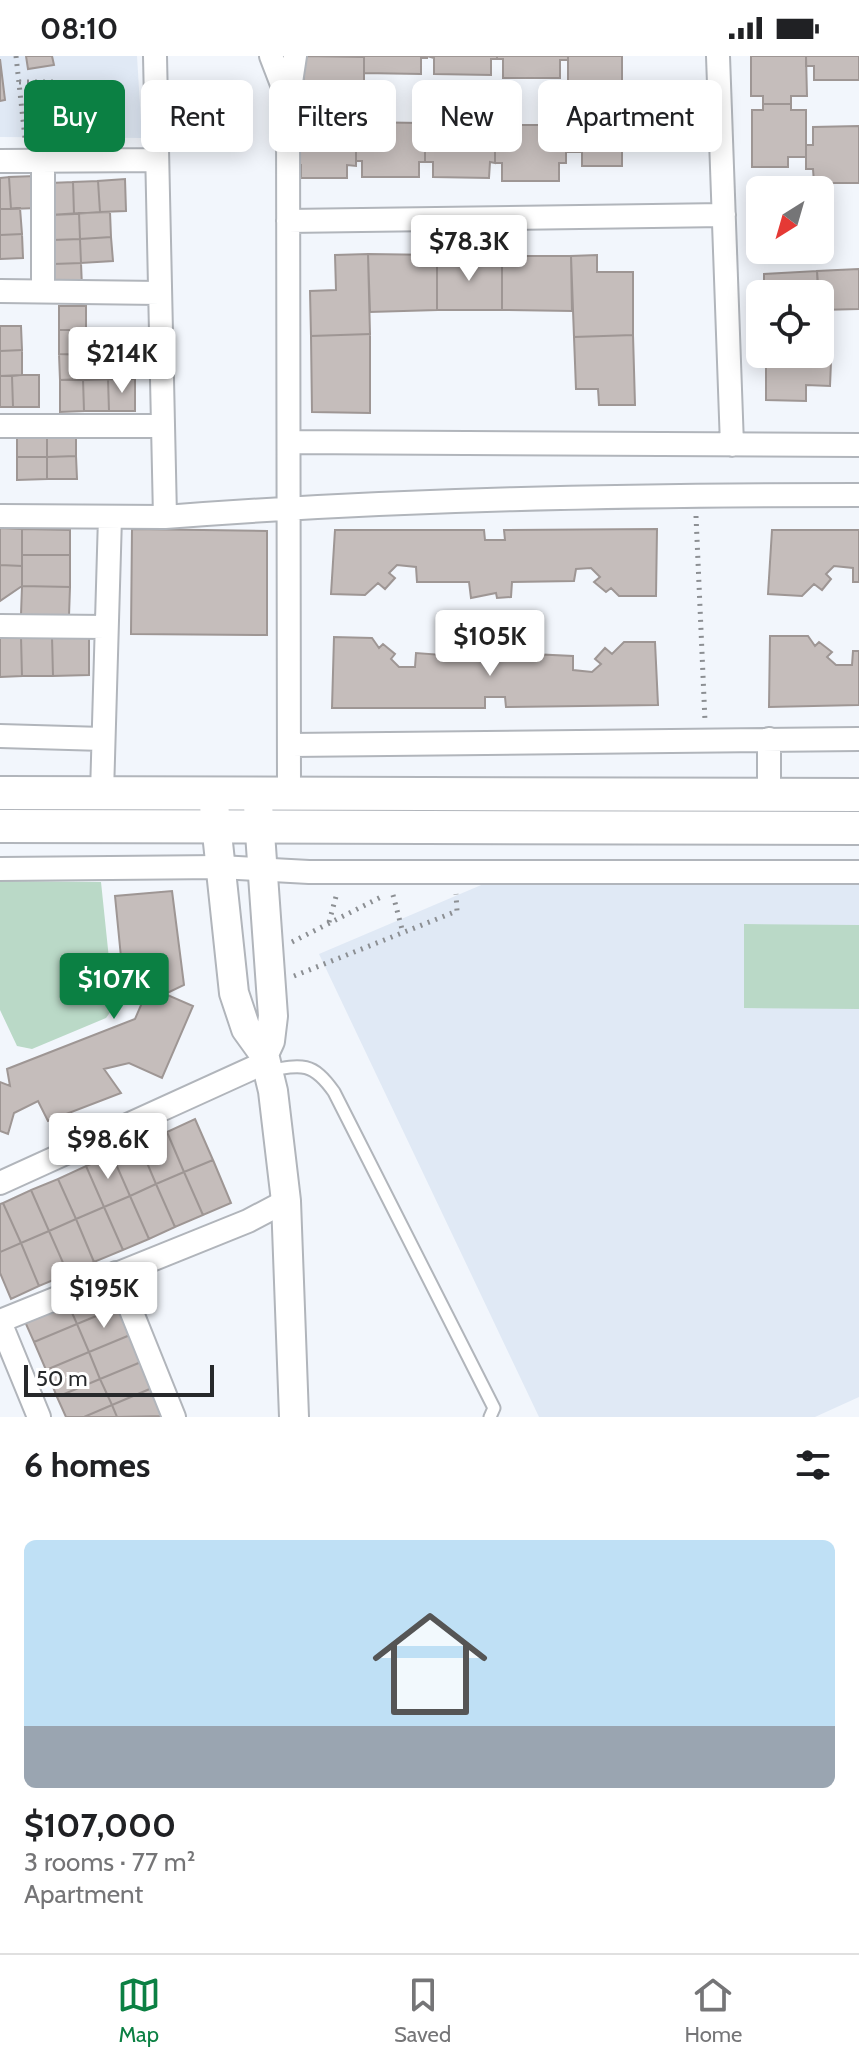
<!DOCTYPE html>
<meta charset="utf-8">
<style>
body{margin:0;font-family:Cabin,sans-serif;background:#f2f2f2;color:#202124;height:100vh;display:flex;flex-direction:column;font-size:30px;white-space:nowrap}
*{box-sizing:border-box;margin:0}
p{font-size:26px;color:#757577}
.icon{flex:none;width:44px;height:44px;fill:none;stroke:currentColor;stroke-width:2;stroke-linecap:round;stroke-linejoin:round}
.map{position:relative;height:1361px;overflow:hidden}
.details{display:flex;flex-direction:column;background:#fff;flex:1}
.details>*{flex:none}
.hud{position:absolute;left:24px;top:24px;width:812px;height:72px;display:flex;gap:16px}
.needle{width:52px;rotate:217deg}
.tools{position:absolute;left:746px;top:120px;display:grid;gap:16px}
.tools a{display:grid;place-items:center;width:88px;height:88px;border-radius:12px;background:#fff;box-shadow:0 4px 20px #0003;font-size:40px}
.scale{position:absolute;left:24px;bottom:20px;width:190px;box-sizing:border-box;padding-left:8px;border:4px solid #27292b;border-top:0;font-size:22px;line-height:28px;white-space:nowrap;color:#27292b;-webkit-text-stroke:6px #fff;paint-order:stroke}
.price{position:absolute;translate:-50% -68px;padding:0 18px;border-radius:8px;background:#fff;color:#222;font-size:26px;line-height:52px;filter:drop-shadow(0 2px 4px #0008)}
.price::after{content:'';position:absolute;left:50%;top:48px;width:24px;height:18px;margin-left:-12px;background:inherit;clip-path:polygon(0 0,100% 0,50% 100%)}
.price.current{background:#0b8043;color:#fff}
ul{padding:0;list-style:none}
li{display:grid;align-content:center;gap:16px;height:424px;padding:0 24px}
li+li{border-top:2px solid #e0e0e0}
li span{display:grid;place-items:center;height:248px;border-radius:12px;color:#555}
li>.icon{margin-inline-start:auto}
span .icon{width:144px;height:144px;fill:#fffc;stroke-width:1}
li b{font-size:34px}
h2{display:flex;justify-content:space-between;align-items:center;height:96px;padding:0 24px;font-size:34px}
.chip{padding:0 28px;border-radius:12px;background:#fff;box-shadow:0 4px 20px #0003;font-size:28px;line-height:72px}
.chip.current{background:#0b8043;color:#fff}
.status{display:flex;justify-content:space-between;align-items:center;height:56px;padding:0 40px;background:#fff;direction:ltr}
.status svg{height:22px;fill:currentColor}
.tabs{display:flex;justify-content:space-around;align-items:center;height:112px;border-top:2px solid #e0e0e0;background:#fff;font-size:22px;color:#757577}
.tabs a{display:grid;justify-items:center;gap:4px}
.tabs .current{color:#0b8043}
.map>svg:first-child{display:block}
.built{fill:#e0e9f5}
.green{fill:#bad9c7}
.building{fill:#c5bdbb;stroke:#9e9694;stroke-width:2}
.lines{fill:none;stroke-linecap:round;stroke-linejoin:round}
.service-casing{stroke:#b1b5bb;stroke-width:15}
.minor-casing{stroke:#b1b5bb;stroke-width:26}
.tertiary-casing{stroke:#b1b5bb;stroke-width:32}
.secondary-casing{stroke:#b1b5bb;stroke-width:36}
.path{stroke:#8c8f93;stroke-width:5;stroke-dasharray:2 6;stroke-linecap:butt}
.service{stroke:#fff;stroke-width:11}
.minor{stroke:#fff;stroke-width:22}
.tertiary{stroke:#fff;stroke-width:28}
.secondary{stroke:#fff;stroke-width:32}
</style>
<div class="status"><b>08:10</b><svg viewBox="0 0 49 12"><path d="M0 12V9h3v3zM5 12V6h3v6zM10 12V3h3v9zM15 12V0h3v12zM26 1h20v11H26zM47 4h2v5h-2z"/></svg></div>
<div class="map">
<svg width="859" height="1361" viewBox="0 0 859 1361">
<rect width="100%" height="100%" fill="#f2f6fc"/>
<path class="built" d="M0 0H137L142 82 0 81Z
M493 824 859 828V1341L815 1361H539L319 898Z"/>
<path class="green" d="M0 825 101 826 114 951 106 962 32 993 17 990 0 954Z
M744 868 859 869V953L744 952Z"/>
<path class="building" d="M26 0H52L54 9 28 13Z
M303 0 364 1V38H339V47H304Z
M357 0H427V2H421V18L364 17V1Z
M427 0H497V3H491V19L434 18V2Z
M497 0H568V4H560V22H503V3H497Z
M568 0H622V39L610 40V45H582V39H568Z
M751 0H806L807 40H791V48H763V40H751Z
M806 0H859V24H814V10H806Z
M0 3 5 44 0 45Z
M100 27 102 35 117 34 121 68 104 71 102 65 75 68 72 56 79 54 78 47 87 44 86 29Z
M582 45H610V53H622V110H582V96H566V53H582Z
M304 47H339V55H356V110L347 109V122H301V109H294V54L304 55Z
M763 48H791V54H806V101H788V111H752V54H763Z
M362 66 419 67V81H425V106H419V121H362V105H356V81H363Z
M433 68H490L489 82H495V107L490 106 489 122 433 121V106H425V81L433 82Z
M502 69H559V83H566V107H559V125H502V107H495V82H502Z
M859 70V127H814L813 113H806V89H813V71Z
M35 120 37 152 11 153 9 121Z
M9 121 11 153H0V122Z
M125 123 126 155 100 156 98 125Z
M98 125 100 156 74 158 73 126Z
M73 126 74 158 51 159 50 127Z
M20 152 22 178 0 179V153Z
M110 156 111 181 80 183 79 157Z
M79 157 80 183 53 184 51 159Z
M22 178 23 202 0 203V179Z
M111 181 113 205 81 207 80 183Z
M80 183 81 207 54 208 53 184Z
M368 198 370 278 311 280 310 235 336 234 335 199Z
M368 198 437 199V254L370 256Z
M437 199 502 200V254H437Z
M597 199V216H633V279L574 281 571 200Z
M502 200H571L572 255 502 254Z
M81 207 82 231 55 232 54 208Z
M859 213V253L820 254 817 215Z
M817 215 818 238H764V218Z
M59 250H86V274H59Z
M0 270H21L22 294 0 295Z
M59 274H86L87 299 59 298Z
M86 274H118V298L87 299Z
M370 278V357L312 356 311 280Z
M633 279 635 349H599L598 333H576L574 281Z
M820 279 832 281 830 330 806 329V345L766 344V298H820Z
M22 294V319L0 320V295Z
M59 298 87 299V324H60Z
M118 298V323L87 324V299Z
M22 319H39V351H13L12 320Z
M0 320H12L13 351H0Z
M83 323H108L109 355H84Z
M83 323 84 355 60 356V324Z
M108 323H135V355H109Z
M47 375H76V400L47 401Z
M47 375V401H17V376Z
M76 400 77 423H47V401Z
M17 401H47V423L17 424Z
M0 472 22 473V510L0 509Z
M22 473 70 474V499H22Z
M132 473 267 475V579L131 578Z
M657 473 656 540H619L611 532 606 536 594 526 600 521 591 512 576 513 574 525 512 526 511 541 497 542 496 537 471 542 469 526H417L416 511 397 509 389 517 395 522 385 533 378 527 365 539 331 538 335 474H484L485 484H505L504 474Z
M772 474H859V526H853V512L834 510 826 518 831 523 822 534 814 528 802 540 768 538Z
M22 499H70V531L22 530Z
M0 509 22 510V530L0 545Z
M22 530 70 531 69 560 21 559Z
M471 579 483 581V586L509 581 511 597 573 600V614L592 616 601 608 595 603 605 592 612 598 624 586H655L658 649 506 651 505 641H485V652H332L334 581 372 582 379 592 383 588 395 598 391 603 399 611H415L416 597 469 601Z
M89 580V619L53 620 52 581Z
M770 580H808L815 590 819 586 832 596 827 601 836 609H852L853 595H859V649L769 651Z
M0 581H21L22 620 0 621Z
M21 581H52L53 620H22Z
M172 835 184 929 165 938 193 950 162 1022 129 1007 104 1013 121 1037 48 1065 38 1045 14 1057 8 1078 0 1075V1026L10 1030 7 1013 135 963 145 940 125 942 115 840Z
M195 1063 213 1104 184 1116 167 1076Z
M167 1076 184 1116 156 1128 139 1088Z
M139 1088 156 1128 130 1140 112 1099Z
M112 1099 130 1140 104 1151 86 1110Z
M213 1104 231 1147 203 1159 184 1116Z
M86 1110 104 1151 76 1163 58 1123Z
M184 1116 203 1159 175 1171 156 1128Z
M58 1123 76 1163 49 1175 31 1134Z
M156 1128 175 1171 149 1183 130 1140Z
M31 1134 49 1175 21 1187 3 1147Z
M130 1140 149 1183 123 1194 104 1151Z
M3 1147 21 1187 0 1196V1148Z
M104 1151 123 1194 94 1206 76 1163Z
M76 1163 94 1206 68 1218 49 1175Z
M49 1175 68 1218 39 1230 21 1187Z
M21 1187 39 1230 11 1243 0 1217V1196Z
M106 1224 118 1251 77 1268 65 1241Z
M65 1241 77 1268 34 1286 22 1259Z
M118 1251 130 1279 89 1296 77 1268Z
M77 1268 89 1296 46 1314 34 1286Z
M130 1279 141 1306 100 1323 89 1296Z
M89 1296 100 1323 57 1341 46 1314Z
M141 1306 152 1332 112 1349 100 1323Z
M100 1323 112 1349 84 1361H66L57 1341Z
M152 1332 164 1360 117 1361 112 1349Z
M112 1349 117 1361H84Z"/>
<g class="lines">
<defs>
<path id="service" d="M268 1015C302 1008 313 1006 334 1036L494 1352 490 1361"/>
<path id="minor" d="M271 0 288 44
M718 0 732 389
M0 105 156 104
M288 165 724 159
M43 234V105
M0 235 160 237
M0 370H161
M290 386 859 389
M0 460 165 461 155 0
M165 461C396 443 628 439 859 439
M0 570 106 571
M0 680 103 683
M769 683V739
M291 689 859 683
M102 737 110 461
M289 737 288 46 295 0
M0 813 220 811 309 816H859
M0 1127 266 1006
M116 1217 174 1361
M0 1265 248 1165 286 1145
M0 1266 39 1361"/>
<path id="tertiary" d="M214 749 234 937 246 973 264 998 273 1035 286 1145 294 1361
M258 749 273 960 270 985 264 998"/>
<path id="secondary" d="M0 737 859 739
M0 770 859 772"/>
</defs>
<use href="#service" class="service-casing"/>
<use href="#minor" class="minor-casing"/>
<use href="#tertiary" class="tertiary-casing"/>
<use href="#secondary" class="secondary-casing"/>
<path class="path" d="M16 0 25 82
M19 26H58
M696 460 705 665
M393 839 403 877
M329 866 337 837
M292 886 383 840
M294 920 457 855 456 838"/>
<use href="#service" class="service"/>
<use href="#minor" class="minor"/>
<use href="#tertiary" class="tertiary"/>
<use href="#secondary" class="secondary"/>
</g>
</svg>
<div class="tools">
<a><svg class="needle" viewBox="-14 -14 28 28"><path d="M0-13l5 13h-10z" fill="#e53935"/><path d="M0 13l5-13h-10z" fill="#757577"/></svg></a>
<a><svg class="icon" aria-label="locate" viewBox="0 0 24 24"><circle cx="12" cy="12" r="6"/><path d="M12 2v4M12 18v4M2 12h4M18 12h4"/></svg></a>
</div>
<div class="scale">50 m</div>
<b class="price" style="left:469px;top:227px">$78.3K</b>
<b class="price" style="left:122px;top:339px">$214K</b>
<b class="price" style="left:490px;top:622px">$105K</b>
<b class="price current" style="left:114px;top:965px">$107K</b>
<b class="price" style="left:108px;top:1125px">$98.6K</b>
<b class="price" style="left:104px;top:1274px">$195K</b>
<div class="hud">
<a class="chip current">Buy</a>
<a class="chip">Rent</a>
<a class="chip">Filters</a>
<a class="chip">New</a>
<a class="chip">Apartment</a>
</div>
</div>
<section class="details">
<h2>6 homes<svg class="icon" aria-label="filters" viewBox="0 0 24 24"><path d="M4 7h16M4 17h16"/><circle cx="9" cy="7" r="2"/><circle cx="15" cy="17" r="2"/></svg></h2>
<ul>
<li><span style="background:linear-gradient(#bfe0f5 75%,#9aa5b1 0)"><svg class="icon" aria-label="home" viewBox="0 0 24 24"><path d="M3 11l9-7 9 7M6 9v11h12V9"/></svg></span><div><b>$107,000</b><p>3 rooms · 77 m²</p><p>Apartment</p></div></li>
</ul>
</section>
<nav class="tabs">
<a class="current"><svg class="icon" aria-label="map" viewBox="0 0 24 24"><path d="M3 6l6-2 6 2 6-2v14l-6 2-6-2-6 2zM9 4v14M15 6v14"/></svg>Map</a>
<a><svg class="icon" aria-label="saved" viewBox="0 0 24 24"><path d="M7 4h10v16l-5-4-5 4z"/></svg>Saved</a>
<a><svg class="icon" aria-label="home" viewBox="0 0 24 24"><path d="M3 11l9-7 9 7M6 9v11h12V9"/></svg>Home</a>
</nav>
